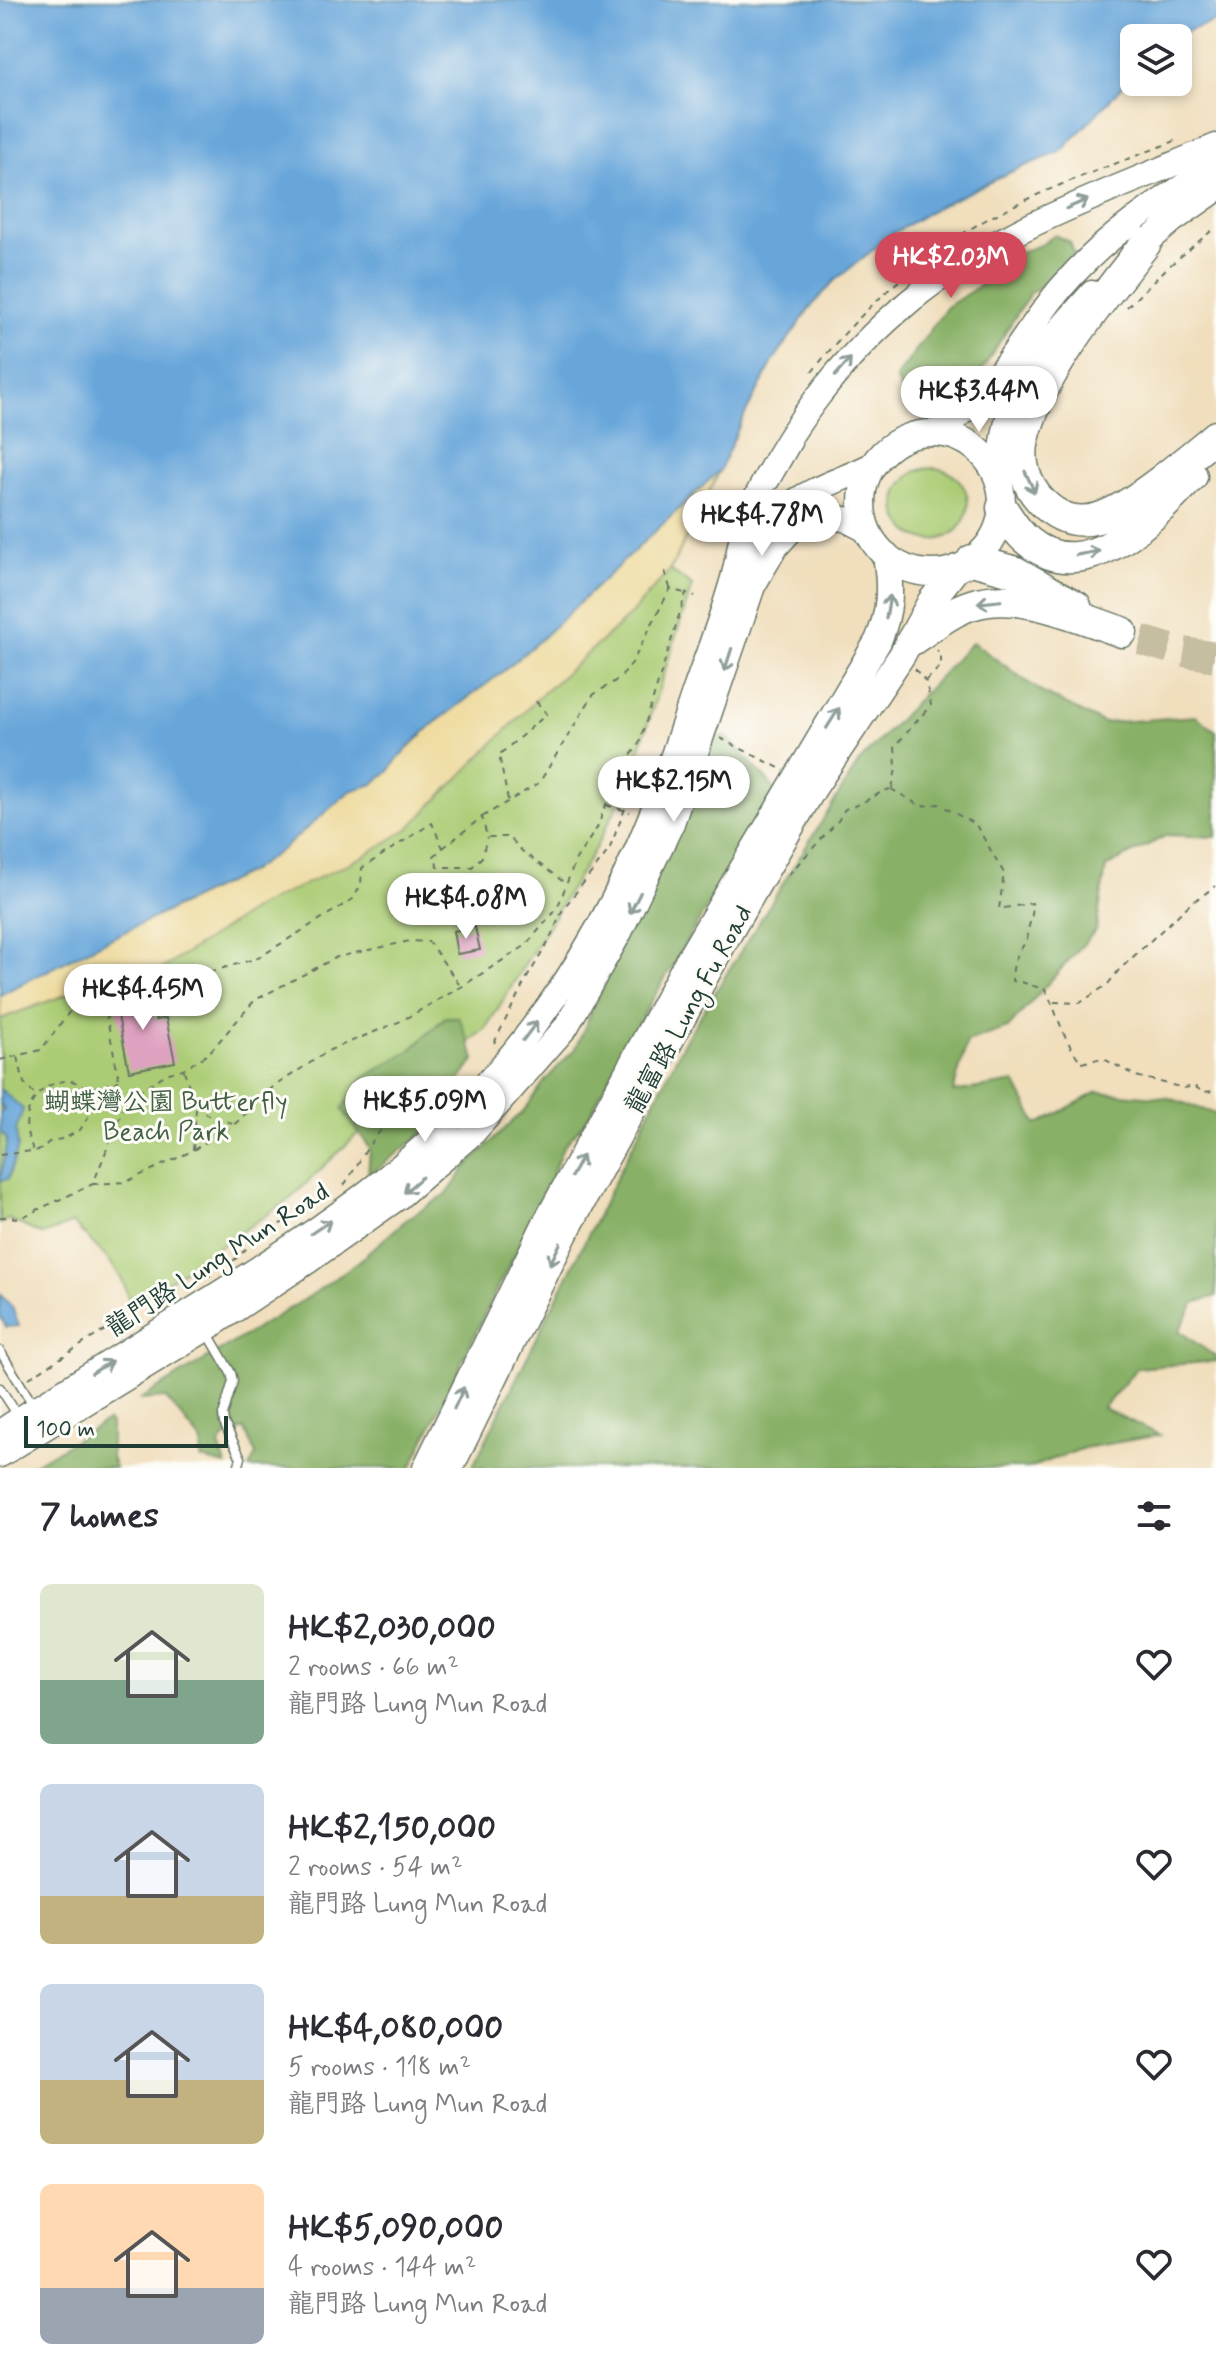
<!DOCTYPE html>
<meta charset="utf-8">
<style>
body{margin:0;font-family:Mynerve,"LXGW WenKai TC",sans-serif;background:#f7f7f7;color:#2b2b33;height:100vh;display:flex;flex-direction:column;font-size:30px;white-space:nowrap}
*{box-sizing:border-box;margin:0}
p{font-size:26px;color:#7c7c81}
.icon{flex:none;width:44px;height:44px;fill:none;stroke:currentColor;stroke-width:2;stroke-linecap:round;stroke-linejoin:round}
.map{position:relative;height:1468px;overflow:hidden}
.details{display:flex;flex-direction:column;background:#fff;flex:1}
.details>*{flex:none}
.fabs{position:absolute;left:1120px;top:24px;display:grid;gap:16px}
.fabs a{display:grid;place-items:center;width:72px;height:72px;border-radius:12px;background:#fff;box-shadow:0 4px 12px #0003;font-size:40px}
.scale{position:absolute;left:24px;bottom:20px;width:204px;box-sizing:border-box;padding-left:8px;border:4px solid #1f3d34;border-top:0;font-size:22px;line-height:28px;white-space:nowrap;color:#1f3d34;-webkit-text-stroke:6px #fdfcf7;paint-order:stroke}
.price{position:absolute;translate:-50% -68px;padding:0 18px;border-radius:28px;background:#fff;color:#222;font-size:26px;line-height:52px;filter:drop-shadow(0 2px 4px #0008)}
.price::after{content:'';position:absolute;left:50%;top:48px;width:24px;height:18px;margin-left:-12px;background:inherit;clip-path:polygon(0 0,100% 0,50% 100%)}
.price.active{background:#d1495b;color:#fff}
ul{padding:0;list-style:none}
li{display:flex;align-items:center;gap:24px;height:200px;padding:0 40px}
li span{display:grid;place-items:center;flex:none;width:224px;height:160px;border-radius:12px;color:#555}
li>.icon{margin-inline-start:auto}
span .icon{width:96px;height:96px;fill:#fffc;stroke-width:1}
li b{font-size:34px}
h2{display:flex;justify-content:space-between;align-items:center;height:96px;padding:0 40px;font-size:34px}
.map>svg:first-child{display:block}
.green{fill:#abcc75;stroke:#658454;stroke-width:2}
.forest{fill:#88b066;stroke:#54764d;stroke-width:2}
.sand{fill:#eeda9e;stroke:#868c69;stroke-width:2}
.water{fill:#68a6da;stroke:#447287;stroke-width:2}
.building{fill:#dea1c0}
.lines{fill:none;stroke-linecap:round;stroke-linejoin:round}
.motorway-tunnel{stroke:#c6bea1;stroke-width:30;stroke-dasharray:30 15;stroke-linecap:butt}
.service-casing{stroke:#687564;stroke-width:11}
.secondary-casing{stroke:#687564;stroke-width:27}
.primary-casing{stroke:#687564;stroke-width:29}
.motorway-casing{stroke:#687564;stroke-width:33}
.path{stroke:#687564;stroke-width:2;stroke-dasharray:6 6;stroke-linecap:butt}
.service{stroke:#fff;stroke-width:8}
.secondary{stroke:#fff;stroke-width:24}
.primary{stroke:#fff;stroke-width:26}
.motorway{stroke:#fff;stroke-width:30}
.oneway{stroke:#8f9e9a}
.labels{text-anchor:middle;stroke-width:6;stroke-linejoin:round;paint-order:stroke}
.street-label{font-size:26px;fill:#1f3d34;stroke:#fdfcf7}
.park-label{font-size:26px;fill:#426144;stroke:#fdfcf7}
</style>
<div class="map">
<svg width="1216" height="1468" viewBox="0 0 1216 1468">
<rect width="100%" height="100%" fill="#fdfcf7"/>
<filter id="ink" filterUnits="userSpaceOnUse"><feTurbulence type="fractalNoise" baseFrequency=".0125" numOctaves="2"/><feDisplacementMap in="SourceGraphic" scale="16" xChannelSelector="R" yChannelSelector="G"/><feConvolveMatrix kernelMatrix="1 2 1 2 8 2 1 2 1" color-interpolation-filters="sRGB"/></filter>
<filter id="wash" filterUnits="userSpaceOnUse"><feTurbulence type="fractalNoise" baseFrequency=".006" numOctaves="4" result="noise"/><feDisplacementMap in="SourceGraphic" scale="32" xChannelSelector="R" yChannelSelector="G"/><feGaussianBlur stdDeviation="1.8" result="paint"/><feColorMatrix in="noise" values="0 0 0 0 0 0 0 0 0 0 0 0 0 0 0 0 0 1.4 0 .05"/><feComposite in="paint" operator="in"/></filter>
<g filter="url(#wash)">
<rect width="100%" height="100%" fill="#f0debc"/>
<path class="green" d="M896 504a36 36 0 1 1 72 0a36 36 0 1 1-72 0Z
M670 570 692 586 628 785 596 847 486 1028 377 1115 290 1199 129 1307C128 1271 96 1248 73 1223L43 1235 8 1219 0 1224V1019L76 991 122 984 157 972 259 906 409 828 541 695 627 618Z"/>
<path class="forest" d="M1054 235 1070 242 1074 253 1063 271 1030 293 977 378 957 389 936 396 913 394 901 389 896 378 947 307 988 280 984 275 992 267 1003 266C1020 244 1035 254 1054 235Z
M972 642 1043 693 1103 723 1196 716 1216 731V837L1167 835 1106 867 1096 930 1008 1028 967 1042 953 1092 1015 1082 1037 1125 1097 1092 1169 1098 1216 1114V1296L1194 1303 1179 1331 1216 1357V1361L1137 1368 1103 1408 1160 1435 1084 1448 1029 1468H472L684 1042 859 762Z
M726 736 776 790 641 1019 586 1121 563 1147 553 1173V1185L499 1284 411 1468H249L256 1454 244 1429 225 1437 219 1446 226 1465 201 1459 202 1442 166 1398 139 1400 310 1296 359 1261 407 1219 448 1193 467 1166 527 1107 544 1082 575 1049 693 784 706 770 712 737Z
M445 1017H459L475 1059 456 1086 462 1103 368 1176 370 1148 342 1109 362 1079 411 1050Z
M107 1421 111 1425V1457L115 1468H28Z"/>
<path class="sand" d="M720 470 670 570 627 618 541 695 409 828 364 856 259 906 157 972 122 984 76 991 0 1019V995L97 945 251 871 284 848 350 790 373 784 389 771 398 758 432 725 501 673 541 639Z"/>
<path class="water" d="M0 0H1216V21L1190 30 1178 39 1134 38V74L1061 152 1017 169 937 207 894 233 834 281 810 308 774 360 741 422 720 470 541 639 501 673 432 725 398 758 389 771 373 784 350 791 284 848 251 871 97 945 0 995Z
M0 1089 23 1109 16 1130 18 1147 8 1179 0 1181 7 1139 0 1131V1113L4 1110 0 1103Z
M0 1294 12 1307 19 1326 6 1327 0 1316Z"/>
<g id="blocks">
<path class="building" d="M475 927 480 950 457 954 453 931Z
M149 989 156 1020 166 1018 175 1062 129 1071 114 996Z"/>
</g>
</g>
<g filter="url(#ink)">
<use href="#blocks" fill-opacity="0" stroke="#687564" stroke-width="2"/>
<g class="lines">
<path class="motorway-tunnel" d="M1141 640 1178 651 1216 657"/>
<defs>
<path id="service" d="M774 484 797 444
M206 1330 231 1373 233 1381 223 1415 224 1423 241 1458 238 1468
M0 1351 35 1408
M0 1388 19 1417"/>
<path id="secondary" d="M1133 254 1172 221 1216 190
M932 434C993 400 1018 339 1061 288 1104 237 1159 200 1216 166
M1001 494C997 397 1030 362 1092 293
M742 565C754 546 767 525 785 509 811 487 846 479 876 463
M0 1432C68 1388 136 1346 204 1303 331 1223 438 1152 530 1031 581 965 622 890 652 813 668 773 681 731 695 690 707 655 721 620 731 585 739 561 739 536 749 513 785 431 842 357 911 300 1000 227 1111 192 1216 146
M0 1455 206 1329 307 1262 399 1197 473 1133 566 1027 620 932 672 823 753 586 775 548 794 527 819 517 845 519 868 531"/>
<path id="primary" d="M862 503a70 70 0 1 1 140 0a70 70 0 1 1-140 0Z
M426 1468 545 1225 688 961 878 641C891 611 891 586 886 555
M450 1468 565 1233 725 940 814 787 902 655 931 601 957 568"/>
<path id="motorway" d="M1146 243C1105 296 1040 373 1024 439 1019 461 1025 484 1041 501 1081 543 1123 508 1159 482 1178 467 1197 452 1216 436
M1002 508C1010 520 1017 533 1029 542 1086 589 1155 516 1192 476
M972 560 1016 572 1076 606
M912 640C931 628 949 612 971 605 1018 589 1077 617 1122 632"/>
</defs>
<use href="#service" class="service-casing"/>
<use href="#secondary" class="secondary-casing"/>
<use href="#primary" class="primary-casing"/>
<use href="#motorway" class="motorway-casing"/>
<path class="path" d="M1127 307 1168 267 1216 227
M812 372C859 312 916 260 982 222 1043 188 1111 166 1175 141
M665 571 670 588
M926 680 941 666V656L937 650
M720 738 779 768
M892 788 896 769 895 746 931 705 926 682 915 669
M891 789 921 806 939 804 976 825 1004 873 999 909 1032 903C1035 916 1026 927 1027 941 1017 952 1012 965 1012 981 1024 981 1033 987 1045 989 1059 1016 1062 1039 1082 1063L1102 1058 1136 1076 1184 1088 1194 1086 1203 1092 1216 1091
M508 800 499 755 547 714 533 698
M606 805 630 812
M482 817 539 783 593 695 620 678 632 663 670 589 684 593
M443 848 482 817 487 837H509L522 851 565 883
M788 875 838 821 845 809C863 805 874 794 890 789
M99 978 124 1105
M1054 1002 1080 1003 1108 984 1119 970 1190 904 1216 886
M494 1043 525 981 548 943 563 909 609 850 630 796 650 760
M18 1057 24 1083 34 1094
M0 1060 41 1050 79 999 182 980 258 958 353 899 361 885 362 868 432 823 443 848 434 856 438 867H472L482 857 487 837
M184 1070C195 1105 194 1115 234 1123
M33 1150C31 1144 28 1138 27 1132 22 1105 44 1079 71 1081 77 1082 84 1086 89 1089
M193 1150 196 1109
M0 1155 40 1150 49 1142 65 1138 80 1130 90 1114V1089L119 1081
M93 1184 126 1182 192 1151 236 1123 273 1087 330 1050 401 1021 461 987 525 946 557 909 576 859 597 828 617 776 639 744 686 593 695 596
M344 1185C358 1166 367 1144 384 1127 404 1105 435 1095 461 1080
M0 1217 20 1218 93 1184 124 1106 141 1090 166 1074 183 1069 208 1054 255 1000 337 957 410 941 429 942 461 987
M233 1261 267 1230 310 1210
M29 1378 138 1309 211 1275"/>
<use href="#service" class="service"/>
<use href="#secondary" class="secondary"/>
<use href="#primary" class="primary"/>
<use href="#motorway" class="motorway"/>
</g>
<defs><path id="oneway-shaft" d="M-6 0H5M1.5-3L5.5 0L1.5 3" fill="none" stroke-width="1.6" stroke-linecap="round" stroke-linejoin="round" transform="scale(2)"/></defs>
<g class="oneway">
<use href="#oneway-shaft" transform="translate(1077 204) rotate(-23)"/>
<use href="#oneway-shaft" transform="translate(843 367) rotate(-49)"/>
<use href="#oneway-shaft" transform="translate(1030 482) rotate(65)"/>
<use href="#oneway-shaft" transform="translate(1088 553) rotate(-10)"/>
<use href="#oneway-shaft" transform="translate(989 602) rotate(174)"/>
<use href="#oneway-shaft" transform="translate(888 607) rotate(-80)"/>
<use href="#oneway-shaft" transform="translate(728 660) rotate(108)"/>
<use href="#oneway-shaft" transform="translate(833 718) rotate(-58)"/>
<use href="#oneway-shaft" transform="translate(635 903) rotate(117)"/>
<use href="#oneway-shaft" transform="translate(530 1031) rotate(-53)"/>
<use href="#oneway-shaft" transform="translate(577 1166) rotate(-62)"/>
<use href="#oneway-shaft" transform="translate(413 1185) rotate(139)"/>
<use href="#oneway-shaft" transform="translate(321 1227) rotate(-34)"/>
<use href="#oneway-shaft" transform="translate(555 1254) rotate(116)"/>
<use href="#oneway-shaft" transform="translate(102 1367) rotate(-32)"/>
<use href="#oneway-shaft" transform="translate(459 1398) rotate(-65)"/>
</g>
</g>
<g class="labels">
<g class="street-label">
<text transform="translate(688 1009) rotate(-61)" y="9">龍富路 Lung Fu Road</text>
<text transform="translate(217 1259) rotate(-33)" y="9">龍門路 Lung Mun Road</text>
</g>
<g class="park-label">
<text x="166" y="1110">蝴蝶灣公園 Butterfly<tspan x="166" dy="30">Beach Park</tspan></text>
</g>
</g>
</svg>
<div class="fabs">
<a><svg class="icon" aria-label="layers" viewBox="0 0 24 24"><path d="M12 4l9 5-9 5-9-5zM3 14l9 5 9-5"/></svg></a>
</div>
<div class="scale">100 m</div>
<b class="price active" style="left:951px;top:300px">HK$2.03M</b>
<b class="price" style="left:979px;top:434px">HK$3.44M</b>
<b class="price" style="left:762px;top:558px">HK$4.78M</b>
<b class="price" style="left:674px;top:824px">HK$2.15M</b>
<b class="price" style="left:466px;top:941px">HK$4.08M</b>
<b class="price" style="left:143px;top:1032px">HK$4.45M</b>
<b class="price" style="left:425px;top:1144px">HK$5.09M</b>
</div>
<section class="details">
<h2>7 homes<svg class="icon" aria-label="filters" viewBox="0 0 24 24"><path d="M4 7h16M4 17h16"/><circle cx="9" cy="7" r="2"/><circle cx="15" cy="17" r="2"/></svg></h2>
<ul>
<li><span style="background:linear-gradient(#dfe7d0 60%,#7fa58c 0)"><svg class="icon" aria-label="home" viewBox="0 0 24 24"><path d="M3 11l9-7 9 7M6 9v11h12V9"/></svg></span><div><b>HK$2,030,000</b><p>2 rooms · 66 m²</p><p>龍門路 Lung Mun Road</p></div><svg class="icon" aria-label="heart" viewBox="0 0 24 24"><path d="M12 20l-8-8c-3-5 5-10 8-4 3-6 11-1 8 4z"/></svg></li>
<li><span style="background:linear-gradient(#c9d6e8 70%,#c2b280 0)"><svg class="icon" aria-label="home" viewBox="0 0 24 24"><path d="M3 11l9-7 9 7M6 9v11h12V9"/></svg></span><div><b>HK$2,150,000</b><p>2 rooms · 54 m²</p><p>龍門路 Lung Mun Road</p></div><svg class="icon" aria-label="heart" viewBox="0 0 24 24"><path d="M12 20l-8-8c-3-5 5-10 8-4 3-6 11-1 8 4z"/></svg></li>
<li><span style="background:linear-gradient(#c9d6e8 60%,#c2b280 0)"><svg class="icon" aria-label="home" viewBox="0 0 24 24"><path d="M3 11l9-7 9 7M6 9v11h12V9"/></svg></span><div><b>HK$4,080,000</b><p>5 rooms · 118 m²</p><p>龍門路 Lung Mun Road</p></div><svg class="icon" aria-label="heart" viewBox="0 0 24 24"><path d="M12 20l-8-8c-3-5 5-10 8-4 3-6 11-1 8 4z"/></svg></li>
<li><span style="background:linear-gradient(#ffd9b3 65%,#9aa5b1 0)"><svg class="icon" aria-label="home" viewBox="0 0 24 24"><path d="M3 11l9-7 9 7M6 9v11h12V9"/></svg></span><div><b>HK$5,090,000</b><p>4 rooms · 144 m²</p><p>龍門路 Lung Mun Road</p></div><svg class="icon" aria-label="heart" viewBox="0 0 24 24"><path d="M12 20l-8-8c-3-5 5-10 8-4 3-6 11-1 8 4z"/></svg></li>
</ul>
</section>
